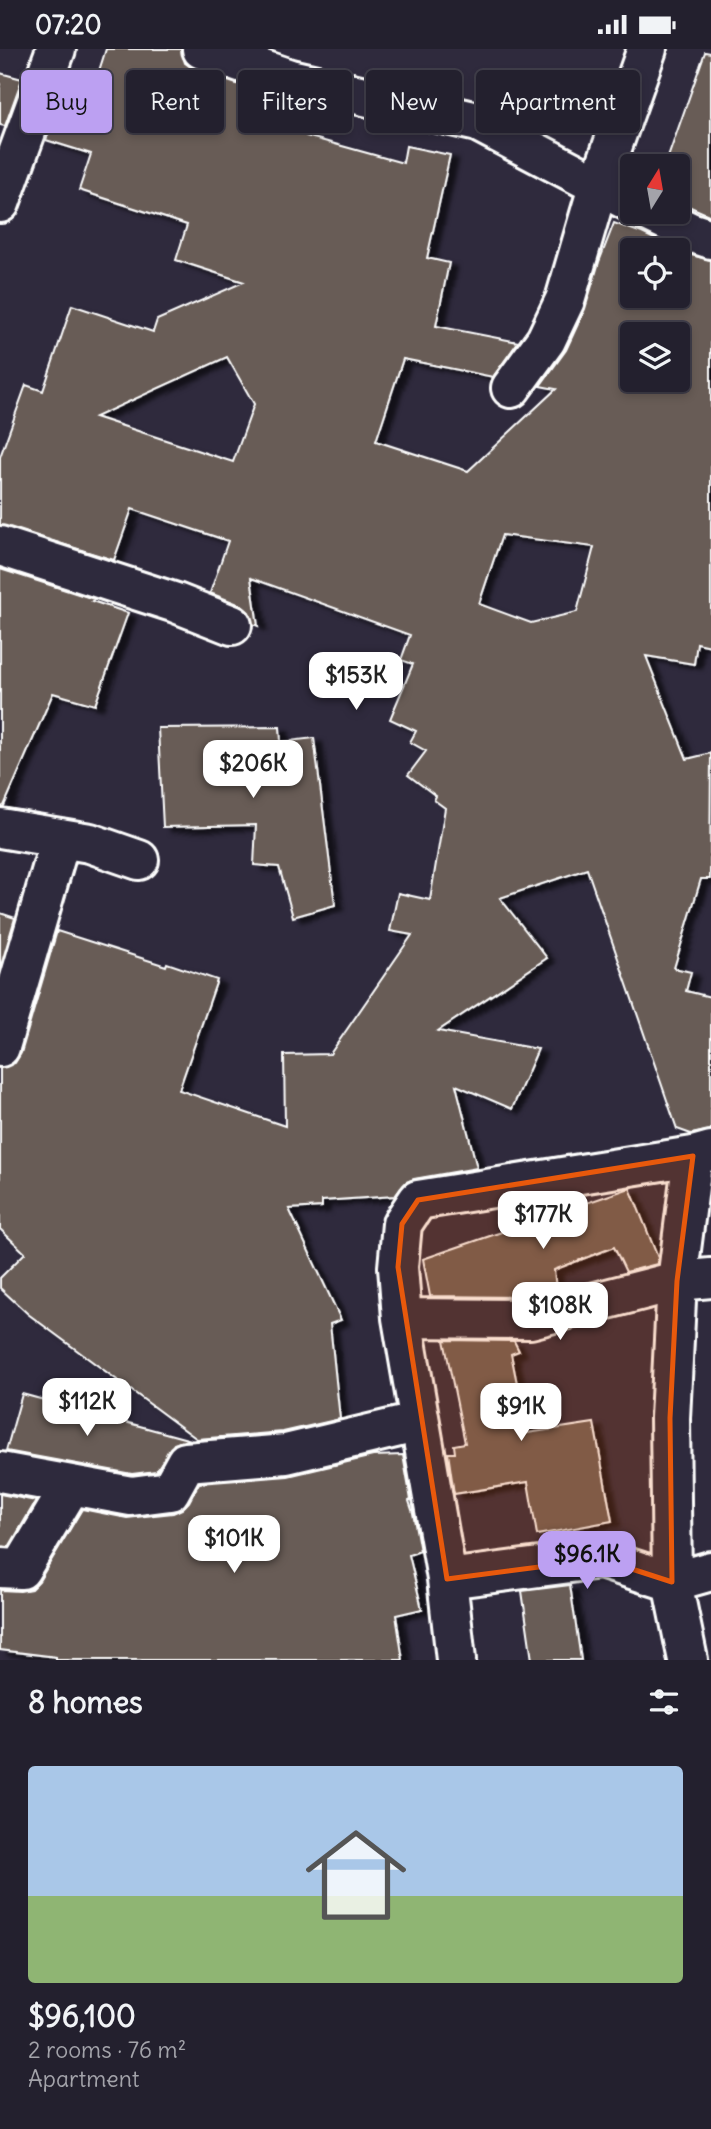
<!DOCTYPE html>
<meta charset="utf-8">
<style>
body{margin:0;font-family:Delius,sans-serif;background:#2b2836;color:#f1f3f6;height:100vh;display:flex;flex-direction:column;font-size:26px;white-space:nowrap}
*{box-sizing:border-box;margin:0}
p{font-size:23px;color:#a3a3aa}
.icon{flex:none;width:38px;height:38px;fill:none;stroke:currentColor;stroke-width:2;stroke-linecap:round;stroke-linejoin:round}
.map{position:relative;height:1611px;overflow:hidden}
.details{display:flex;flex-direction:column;background:#23202e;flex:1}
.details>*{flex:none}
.top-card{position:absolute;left:21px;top:21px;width:670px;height:63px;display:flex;gap:14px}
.needle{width:46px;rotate:11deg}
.tools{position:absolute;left:620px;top:105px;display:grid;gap:14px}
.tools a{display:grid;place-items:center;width:70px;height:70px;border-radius:7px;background:#23202e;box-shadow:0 4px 10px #0003,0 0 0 2px #403e4a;font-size:35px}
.price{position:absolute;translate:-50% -60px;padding:0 16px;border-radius:14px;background:#fff;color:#222;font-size:23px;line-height:46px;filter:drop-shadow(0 2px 4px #0008)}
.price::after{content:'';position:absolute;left:50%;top:42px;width:21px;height:16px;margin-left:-10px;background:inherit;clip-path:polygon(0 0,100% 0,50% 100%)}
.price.selected{background:#bca0f2;color:#111}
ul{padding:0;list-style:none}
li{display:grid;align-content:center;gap:14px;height:371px;padding:0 28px}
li+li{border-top:2px solid #403e4a}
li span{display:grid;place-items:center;height:217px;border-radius:7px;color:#555}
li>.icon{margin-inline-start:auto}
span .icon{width:126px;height:126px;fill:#fffc;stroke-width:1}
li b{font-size:30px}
h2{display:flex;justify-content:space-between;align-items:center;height:84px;padding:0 28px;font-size:30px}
.tag{padding:0 24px;border-radius:7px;background:#23202e;box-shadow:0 4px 10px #0003,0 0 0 2px #403e4a;font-size:24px;line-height:63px}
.tag.selected{background:#bca0f2;color:#111}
.status{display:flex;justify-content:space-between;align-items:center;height:49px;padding:0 35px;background:#23202e;direction:ltr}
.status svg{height:19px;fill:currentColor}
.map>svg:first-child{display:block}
.building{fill:#675b56;stroke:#fff;stroke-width:2;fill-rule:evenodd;filter:url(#shadow)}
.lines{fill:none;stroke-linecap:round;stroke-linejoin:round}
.minor-casing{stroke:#fff;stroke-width:44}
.minor{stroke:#2f2a3d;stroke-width:38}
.marked{fill:#e8590c;fill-opacity:0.2;stroke:#e8590c;stroke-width:5;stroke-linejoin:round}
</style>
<div class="status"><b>07:20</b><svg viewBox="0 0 49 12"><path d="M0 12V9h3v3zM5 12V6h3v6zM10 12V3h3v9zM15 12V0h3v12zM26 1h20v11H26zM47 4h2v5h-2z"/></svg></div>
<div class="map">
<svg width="711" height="1611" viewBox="0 0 711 1611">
<defs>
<filter id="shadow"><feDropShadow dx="8" dy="4.5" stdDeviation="2" flood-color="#0009"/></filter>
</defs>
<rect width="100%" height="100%" fill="#2f2a3d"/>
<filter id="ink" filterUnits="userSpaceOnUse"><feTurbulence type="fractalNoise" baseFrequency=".0143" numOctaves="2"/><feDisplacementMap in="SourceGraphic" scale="14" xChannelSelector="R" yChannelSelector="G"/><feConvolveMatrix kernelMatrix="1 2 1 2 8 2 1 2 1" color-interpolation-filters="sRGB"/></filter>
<g filter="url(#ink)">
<path class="building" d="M106 0H181L185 14 195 21 278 49 277 56 309 60 306 87 403 114 406 97 450 106 427 209 449 214 436 277 518 293 493 328 403 310 376 392 468 422 556 340 540 337 566 301 585 260 599 213 614 174 642 184 683 204 711 211V597L697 594 694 615 646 607 687 710 711 704 710 830H701L674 919 691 923 686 942 711 948V1081L691 1085 677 1080 587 820 500 849 547 909 438 982 538 1000 512 1060 456 1036 477 1119 414 1130 406 1133 395 1147 322 1152V1158L289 1160 341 1271 330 1275 340 1370 283 1383 197 1390 28 1265 0 1239V1229L25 1204 0 1180V1019L15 1014 21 1004 57 882 166 917 167 914 217 931 179 1041 285 1077 284 1006 330 1005 412 886 390 882 398 844 430 851 445 759 434 751 436 747 408 726 426 702 410 693 416 682 390 670 413 615 401 611 410 586 251 529 258 577 253 575 249 563 241 556 210 544 228 492 132 460 114 511 0 476V408L26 336 43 342 72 256 153 283 157 271 244 233 176 211 187 176 79 141 91 105 46 91 64 43 90 50ZM632 201H677V247H632ZM632 285H677V331H632ZM227 308 254 355 233 413 95 368ZM502 486 594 498 577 563 531 574 479 555Z
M705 3 711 4V167L677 152V117H665Z
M0 24 22 30 5 77 0 76Z
M0 520 94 550 92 552 128 564 95 656 53 644 4 757 0 758Z
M280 678 281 693 314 689 335 856 293 868 279 818 254 816 256 776 163 778 158 679Z
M0 864 15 869 0 920Z
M630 1139 658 1209 657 1215 626 1223 614 1198 554 1221 556 1241 527 1248 430 1247 423 1210Z
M444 1291 514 1292 519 1302 511 1305 527 1384 594 1374 612 1472 537 1486 528 1433 454 1445 448 1404H455L454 1396 465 1394Z
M22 1345 191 1391 174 1395 156 1422 132 1425 6 1402Z
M403 1406 411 1451 409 1452 413 1464 420 1502 409 1506 422 1560 396 1566 403 1611H56V1608L0 1601V1541L20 1542 31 1540 39 1532 82 1460 127 1469 173 1464 182 1460 189 1453 199 1434 288 1427 373 1407Z
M0 1445 36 1452 9 1498 0 1497Z
M570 1536 581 1611H532L522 1542Z"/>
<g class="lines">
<defs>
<path id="minor" d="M202 0 290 30 478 73 632 154
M0 154 56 0
M649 163 690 183 711 190
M511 339 546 291 565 251 598 138 647 0
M0 497 176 554 232 576
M0 779 90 794 139 811
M0 998 61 789
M402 1269 530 1270 677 1232 711 1229
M0 1423 131 1447 170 1442 186 1413 286 1405 420 1373
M0 1519 21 1520 71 1437
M447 1530 601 1510 672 1533 711 1522
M456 1611 447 1530 402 1269 398 1218 402 1175 418 1151 693 1107 711 1102
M688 1611 672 1533 670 1369 677 1232 693 1107"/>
</defs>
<use href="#minor" class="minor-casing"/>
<use href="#minor" class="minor"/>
</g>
</g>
<path class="marked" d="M693 1107 677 1232 670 1369 672 1533 601 1510 447 1530 398 1218 402 1175 418 1151Z"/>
</svg>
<div class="tools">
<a><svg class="needle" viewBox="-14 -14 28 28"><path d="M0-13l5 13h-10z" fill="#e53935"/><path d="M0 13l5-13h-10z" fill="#a3a3aa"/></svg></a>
<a><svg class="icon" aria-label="locate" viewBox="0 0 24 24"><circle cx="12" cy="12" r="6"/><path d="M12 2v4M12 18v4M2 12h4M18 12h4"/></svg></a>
<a><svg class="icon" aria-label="layers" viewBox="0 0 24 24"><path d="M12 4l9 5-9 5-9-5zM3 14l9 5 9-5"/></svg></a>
</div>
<b class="price" style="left:356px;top:663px">$153K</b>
<b class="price" style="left:253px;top:751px">$206K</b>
<b class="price" style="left:543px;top:1202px">$177K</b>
<b class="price" style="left:560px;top:1293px">$108K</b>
<b class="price" style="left:87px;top:1389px">$112K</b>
<b class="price" style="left:521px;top:1394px">$91K</b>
<b class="price" style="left:234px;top:1526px">$101K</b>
<b class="price selected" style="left:587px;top:1542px">$96.1K</b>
<div class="top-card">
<a class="tag selected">Buy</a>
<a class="tag">Rent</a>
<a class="tag">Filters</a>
<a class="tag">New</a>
<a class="tag">Apartment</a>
</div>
</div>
<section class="details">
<h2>8 homes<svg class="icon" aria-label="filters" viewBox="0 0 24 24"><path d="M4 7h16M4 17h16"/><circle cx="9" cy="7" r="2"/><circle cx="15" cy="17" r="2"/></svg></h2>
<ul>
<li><span style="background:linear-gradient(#a9c7e8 60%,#8fb573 0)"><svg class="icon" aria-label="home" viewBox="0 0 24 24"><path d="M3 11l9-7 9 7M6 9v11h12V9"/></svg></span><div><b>$96,100</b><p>2 rooms · 76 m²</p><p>Apartment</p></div></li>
</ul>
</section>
